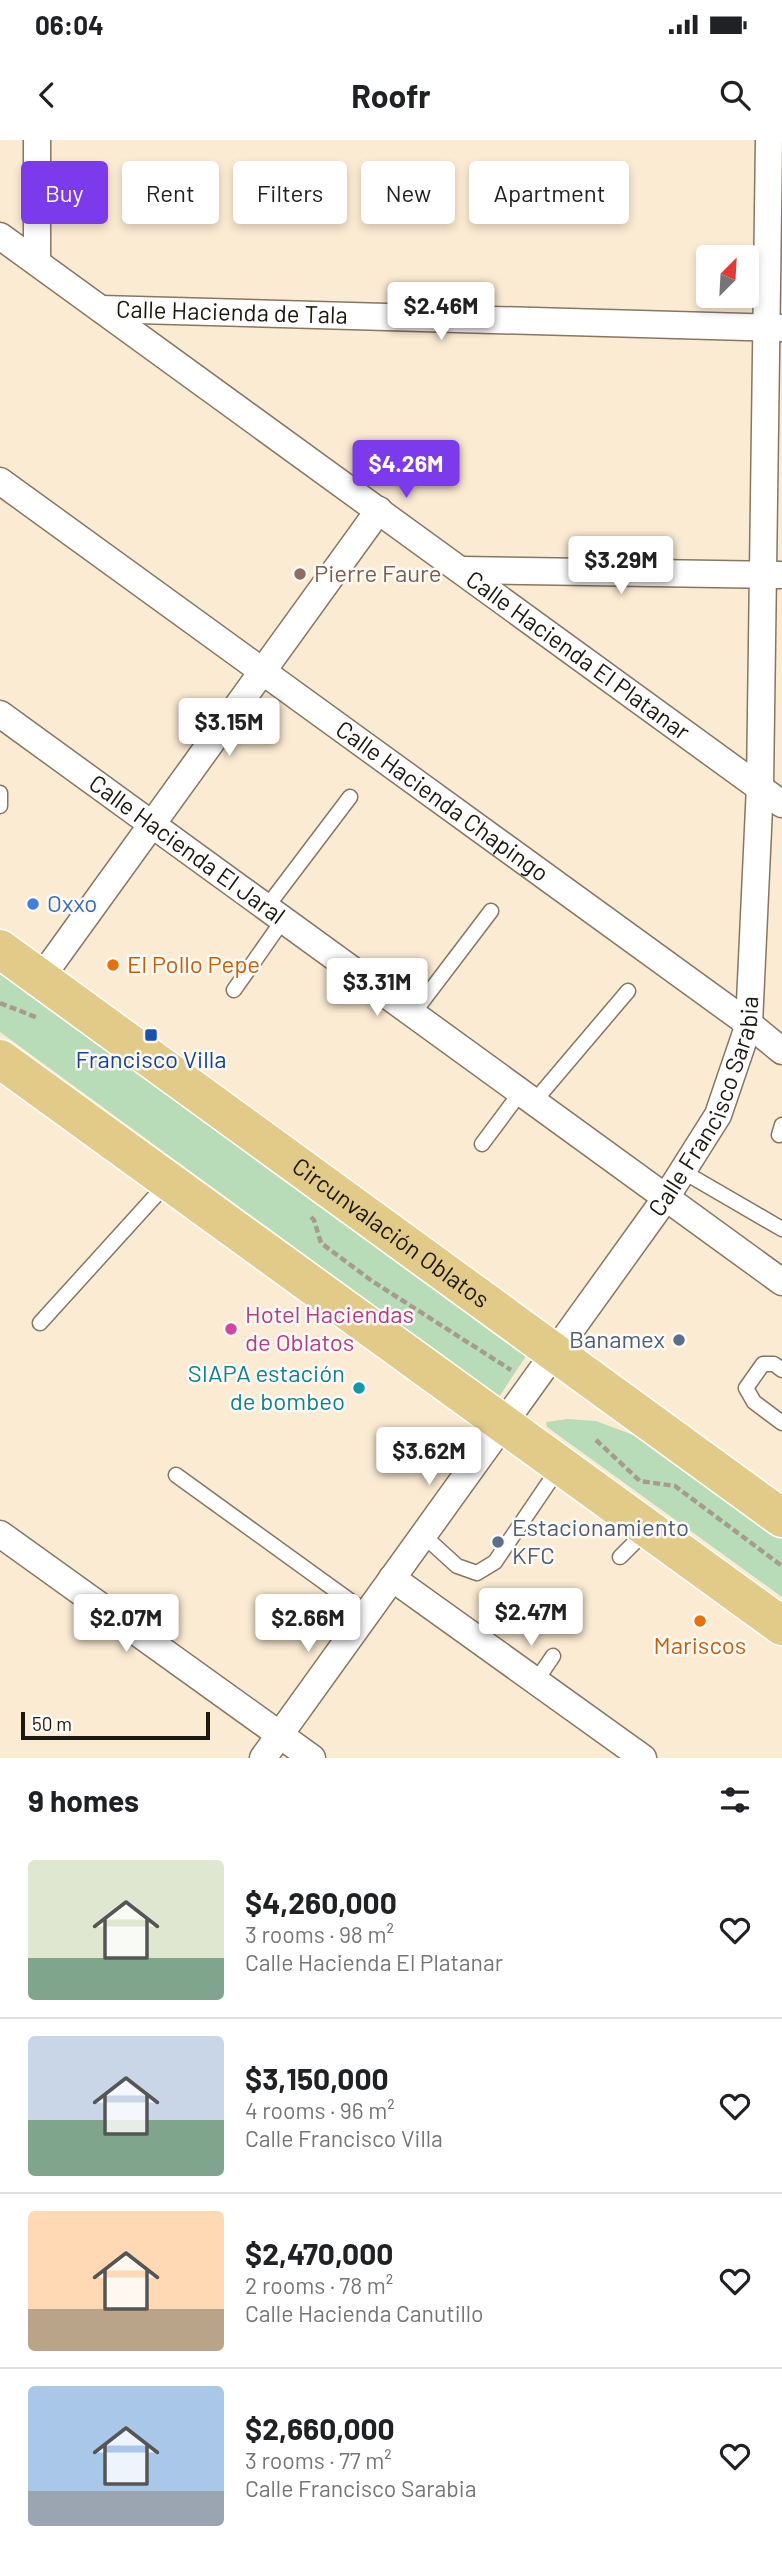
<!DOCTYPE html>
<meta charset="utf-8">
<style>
body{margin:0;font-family:Barlow,sans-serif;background:#f2f2f2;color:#202124;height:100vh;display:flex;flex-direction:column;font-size:26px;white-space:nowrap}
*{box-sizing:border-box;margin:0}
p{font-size:23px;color:#757577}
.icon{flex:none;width:38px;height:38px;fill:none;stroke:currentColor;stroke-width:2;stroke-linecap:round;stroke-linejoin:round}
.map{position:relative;height:1618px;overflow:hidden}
.sheet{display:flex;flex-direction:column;background:#fff;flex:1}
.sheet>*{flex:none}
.hud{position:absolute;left:21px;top:21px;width:740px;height:63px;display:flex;gap:14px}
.needle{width:46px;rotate:24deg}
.controls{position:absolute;left:696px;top:105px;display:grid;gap:14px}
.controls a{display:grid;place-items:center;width:63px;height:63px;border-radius:7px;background:#fff;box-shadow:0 4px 10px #0003;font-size:35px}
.scale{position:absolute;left:21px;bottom:18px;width:189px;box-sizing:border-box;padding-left:7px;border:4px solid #1d180f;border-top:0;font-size:19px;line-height:24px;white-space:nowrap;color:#1d180f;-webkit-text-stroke:5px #fdfaf5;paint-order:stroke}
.price{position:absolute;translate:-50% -60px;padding:0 16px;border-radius:7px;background:#fff;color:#222;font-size:23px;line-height:46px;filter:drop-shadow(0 2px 4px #0008)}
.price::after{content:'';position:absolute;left:50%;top:42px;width:21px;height:16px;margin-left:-10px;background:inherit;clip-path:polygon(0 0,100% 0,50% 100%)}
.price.selected{background:#7c3aed;color:#fff}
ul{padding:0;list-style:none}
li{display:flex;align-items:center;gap:21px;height:175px;padding:0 28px}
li+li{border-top:2px solid #e0e0e0}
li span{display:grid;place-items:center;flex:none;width:196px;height:140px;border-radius:7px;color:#555}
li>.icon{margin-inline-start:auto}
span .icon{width:84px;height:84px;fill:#fffc;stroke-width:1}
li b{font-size:30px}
h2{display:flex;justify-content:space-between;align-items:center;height:84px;padding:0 28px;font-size:30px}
.pill{padding:0 24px;border-radius:7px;background:#fff;box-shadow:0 4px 10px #0003;font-size:24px;line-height:63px}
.pill.selected{background:#7c3aed;color:#fff}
.status{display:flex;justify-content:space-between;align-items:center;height:49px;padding:0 35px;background:#fff;direction:ltr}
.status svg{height:19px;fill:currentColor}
header{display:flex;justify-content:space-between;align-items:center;height:91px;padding:0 28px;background:#fff;font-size:32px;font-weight:700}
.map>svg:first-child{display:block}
.green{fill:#b8dcb8}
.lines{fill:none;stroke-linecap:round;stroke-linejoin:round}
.lane-casing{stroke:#857762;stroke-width:17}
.street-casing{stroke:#857762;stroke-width:29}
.primary-casing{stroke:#fff;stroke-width:41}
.path{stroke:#a79b89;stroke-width:4.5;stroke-dasharray:7 3.5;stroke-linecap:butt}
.lane{stroke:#fff;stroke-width:14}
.street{stroke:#fff;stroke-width:26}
.primary{stroke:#e2ca89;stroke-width:38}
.education-dot{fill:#8d6e63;stroke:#fdfaf5;stroke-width:2.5}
.shop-dot{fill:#3f7fe0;stroke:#fdfaf5;stroke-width:2.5}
.food-dot{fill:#e8710a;stroke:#fdfaf5;stroke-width:2.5}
.transit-dot{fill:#1a4fb4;stroke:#fdfaf5;stroke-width:2.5}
.hotel-dot{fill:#d1479c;stroke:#fdfaf5;stroke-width:2.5}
.service-dot{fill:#5c6f8a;stroke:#fdfaf5;stroke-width:2.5}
.culture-dot{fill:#0f9aa8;stroke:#fdfaf5;stroke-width:2.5}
.labels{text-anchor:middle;stroke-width:5;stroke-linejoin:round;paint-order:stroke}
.street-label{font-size:24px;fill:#1d180f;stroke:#fdfaf5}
.education-label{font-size:24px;fill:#785e54;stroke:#fdfaf5;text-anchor:start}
.shop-label{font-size:24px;fill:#366cbe;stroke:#fdfaf5;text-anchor:start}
.food-label{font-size:24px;fill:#c56008;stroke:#fdfaf5;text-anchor:start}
.transit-label{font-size:24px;fill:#164399;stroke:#fdfaf5}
.hotel-label{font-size:24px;fill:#b23c85;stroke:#fdfaf5;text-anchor:start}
.service-label{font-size:24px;fill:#4e5e75;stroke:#fdfaf5;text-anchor:end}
.culture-label{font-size:24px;fill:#0d838f;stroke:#fdfaf5;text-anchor:end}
</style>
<div class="status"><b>06:04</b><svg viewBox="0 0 49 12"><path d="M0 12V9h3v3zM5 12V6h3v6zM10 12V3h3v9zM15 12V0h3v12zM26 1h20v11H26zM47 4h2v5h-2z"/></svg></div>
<header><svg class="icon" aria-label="back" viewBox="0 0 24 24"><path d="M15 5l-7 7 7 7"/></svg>Roofr<svg class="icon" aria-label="search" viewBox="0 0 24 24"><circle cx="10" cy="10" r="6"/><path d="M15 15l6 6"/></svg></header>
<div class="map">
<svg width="782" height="1618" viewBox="0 0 782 1618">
<rect width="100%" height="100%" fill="#fbebd3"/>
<path class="green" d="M0 822 528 1213 499 1257 0 892Z
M568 1279 596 1281 668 1308 782 1398V1457L547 1287 546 1282Z"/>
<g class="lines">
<defs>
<path id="lane" d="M0 653V666
M266 768 350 657
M234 850 283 780
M412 875 491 771
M533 963 628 851
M779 995 782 985
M482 1004 520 953
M682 1031 782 1089
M40 1183 168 1042
M782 1230 774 1224H763L746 1248 754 1262 782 1283
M176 1335 367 1473
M423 1395 457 1426 477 1433 495 1422 560 1326
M620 1417 647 1390
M536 1541 553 1516"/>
<g id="street">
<path id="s1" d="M0 96 782 664"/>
<path d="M37 122V0"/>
<path id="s2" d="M101 169 782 188"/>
<path id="s3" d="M0 341 749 884 782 911"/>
<path d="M461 430 782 435"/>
<path id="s4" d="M0 574 782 1142"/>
<path d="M41 838 379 370"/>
<path d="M0 1394 312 1618"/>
<path d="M392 1438 643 1618"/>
<path id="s5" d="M263 1618 665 1059 718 975 749 884 760 646 769 0"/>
</g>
<g id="primary">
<path id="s6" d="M0 809 782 1378"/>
<path d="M0 919 782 1486"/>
</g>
</defs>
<use href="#lane" class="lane-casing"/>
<use href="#street" class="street-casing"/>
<use href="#primary" class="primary-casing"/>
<path class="path" d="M0 863 38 878
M311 1077 314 1080 321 1103 372 1141 511 1230
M596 1300 640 1341 675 1346 782 1426"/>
<use href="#lane" class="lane"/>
<use href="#street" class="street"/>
<use href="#primary" class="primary"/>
</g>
<circle class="education-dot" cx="300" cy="434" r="7"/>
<circle class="shop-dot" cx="33" cy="764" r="7"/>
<g class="food-dot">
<circle cx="113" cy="825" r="7"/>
<circle cx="700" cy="1481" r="7"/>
</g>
<rect class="transit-dot" x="144" y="888" width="14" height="14" rx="3.5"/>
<circle class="hotel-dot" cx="231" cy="1189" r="7"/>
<g class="service-dot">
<circle cx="679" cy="1200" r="7"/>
<circle cx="498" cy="1402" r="7"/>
</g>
<circle class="culture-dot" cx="359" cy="1248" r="7"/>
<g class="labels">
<g class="street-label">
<text dy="8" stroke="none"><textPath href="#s2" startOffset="131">Calle Hacienda de Tala</textPath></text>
<text dy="8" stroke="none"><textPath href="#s1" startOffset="714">Calle Hacienda El Platanar</textPath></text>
<text dy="8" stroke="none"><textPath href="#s3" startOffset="546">Calle Hacienda Chapingo</textPath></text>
<text dy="8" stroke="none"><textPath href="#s4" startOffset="231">Calle Hacienda El Jaral</textPath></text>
<text dy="8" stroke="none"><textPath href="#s5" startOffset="791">Calle Francisco Sarabia</textPath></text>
<text dy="8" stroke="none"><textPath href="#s6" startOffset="483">Circunvalación Oblatos</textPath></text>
</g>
<g class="education-label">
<text x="314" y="442">Pierre Faure</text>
</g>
<g class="shop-label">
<text x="47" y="772">Oxxo</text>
</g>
<g class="food-label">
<text x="127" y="833">El Pollo Pepe</text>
<text x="700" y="1514" text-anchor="middle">Mariscos</text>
</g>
<g class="transit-label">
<text x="151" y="928">Francisco Villa</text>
</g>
<g class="hotel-label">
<text x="245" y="1183">Hotel Haciendas<tspan x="245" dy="28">de Oblatos</tspan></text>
</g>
<g class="service-label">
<text x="665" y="1208">Banamex</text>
<text x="512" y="1396" text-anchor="start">Estacionamiento<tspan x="512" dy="28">KFC</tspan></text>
</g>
<g class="culture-label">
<text x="345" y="1242">SIAPA estación<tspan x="345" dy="28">de bombeo</tspan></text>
</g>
</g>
</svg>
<div class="controls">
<a><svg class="needle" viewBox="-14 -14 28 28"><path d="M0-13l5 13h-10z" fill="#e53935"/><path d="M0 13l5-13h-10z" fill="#757577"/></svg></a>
</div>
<div class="scale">50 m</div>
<b class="price" style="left:441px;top:202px">$2.46M</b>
<b class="price selected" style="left:406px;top:360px">$4.26M</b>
<b class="price" style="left:621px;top:456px">$3.29M</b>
<b class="price" style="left:229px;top:618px">$3.15M</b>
<b class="price" style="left:377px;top:878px">$3.31M</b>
<b class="price" style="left:429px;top:1347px">$3.62M</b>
<b class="price" style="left:531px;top:1508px">$2.47M</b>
<b class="price" style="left:126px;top:1514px">$2.07M</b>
<b class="price" style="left:308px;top:1514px">$2.66M</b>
<div class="hud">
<a class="pill selected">Buy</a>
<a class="pill">Rent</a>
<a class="pill">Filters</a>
<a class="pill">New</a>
<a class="pill">Apartment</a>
</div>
</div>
<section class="sheet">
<h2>9 homes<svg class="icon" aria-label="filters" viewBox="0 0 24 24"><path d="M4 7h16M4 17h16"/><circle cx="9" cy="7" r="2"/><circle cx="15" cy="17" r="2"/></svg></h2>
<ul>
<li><span style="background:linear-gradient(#dfe7d0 70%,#7fa58c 0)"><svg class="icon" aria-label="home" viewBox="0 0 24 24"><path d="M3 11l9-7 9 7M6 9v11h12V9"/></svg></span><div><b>$4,260,000</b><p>3 rooms · 98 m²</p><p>Calle Hacienda El Platanar</p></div><svg class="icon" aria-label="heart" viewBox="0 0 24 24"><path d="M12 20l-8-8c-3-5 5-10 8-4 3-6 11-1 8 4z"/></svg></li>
<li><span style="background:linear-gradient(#c9d6e8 60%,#7fa58c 0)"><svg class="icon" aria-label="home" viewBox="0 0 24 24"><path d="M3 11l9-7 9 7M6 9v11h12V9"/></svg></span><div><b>$3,150,000</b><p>4 rooms · 96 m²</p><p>Calle Francisco Villa</p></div><svg class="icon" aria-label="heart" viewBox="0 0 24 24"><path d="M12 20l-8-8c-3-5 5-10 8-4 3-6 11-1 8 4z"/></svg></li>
<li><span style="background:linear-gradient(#ffd9b3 70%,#b9a48a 0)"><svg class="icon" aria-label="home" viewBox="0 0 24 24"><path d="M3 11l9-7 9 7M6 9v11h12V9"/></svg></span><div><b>$2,470,000</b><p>2 rooms · 78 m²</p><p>Calle Hacienda Canutillo</p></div><svg class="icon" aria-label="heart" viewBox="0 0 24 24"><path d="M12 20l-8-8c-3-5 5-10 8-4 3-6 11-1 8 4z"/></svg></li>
<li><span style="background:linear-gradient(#a9c7e8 75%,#9aa5b1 0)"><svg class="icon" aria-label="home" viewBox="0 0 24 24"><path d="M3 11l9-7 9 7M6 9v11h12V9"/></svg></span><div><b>$2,660,000</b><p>3 rooms · 77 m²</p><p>Calle Francisco Sarabia</p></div><svg class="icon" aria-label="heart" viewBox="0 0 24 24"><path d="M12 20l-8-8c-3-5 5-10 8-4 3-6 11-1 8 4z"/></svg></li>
</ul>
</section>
